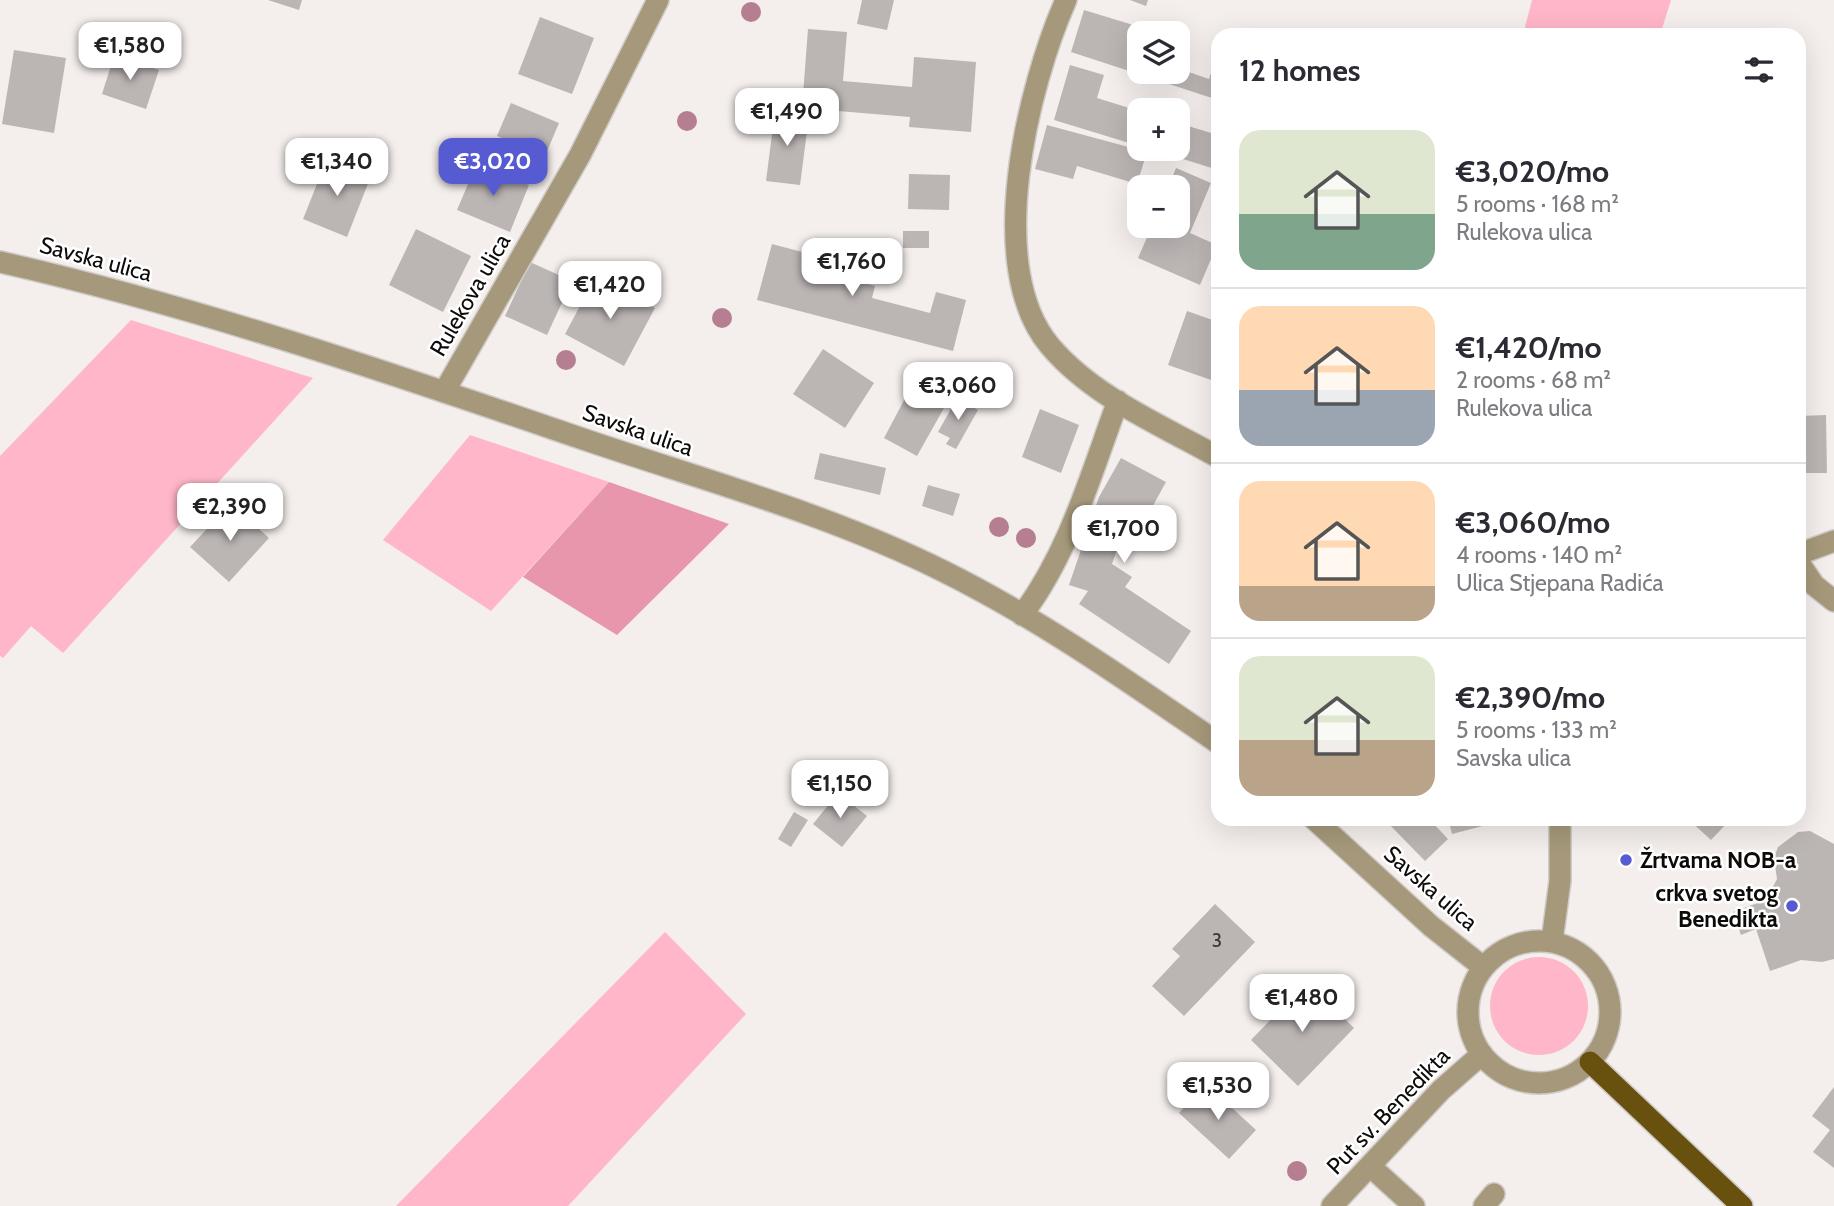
<!DOCTYPE html>
<meta charset="utf-8">
<style>
body{margin:0;font-family:Cabin,sans-serif;background:#f2f2f3;color:#2b2b33;height:100vh;display:flex;flex-direction:column;font-size:26px;white-space:nowrap}
*{box-sizing:border-box;margin:0}
p{font-size:23px;color:#7c7c81}
.icon{flex:none;width:38px;height:38px;fill:none;stroke:currentColor;stroke-width:2;stroke-linecap:round;stroke-linejoin:round}
.map{position:relative;flex:1;overflow:hidden}
.sheet{position:absolute;left:1211px;top:28px;width:595px;height:798px;display:flex;flex-direction:column;background:#fff;border-radius:21px;box-shadow:0 7px 28px #0002}
.sheet>*{flex:none}
.buttons{position:absolute;left:1127px;top:21px;display:grid;gap:14px}
.buttons a{display:grid;place-items:center;width:63px;height:63px;border-radius:14px;background:#fff;box-shadow:0 7px 28px #0002;font-size:35px}
.price{position:absolute;translate:-50% -60px;padding:0 16px;border-radius:14px;background:#fff;color:#222;font-size:23px;line-height:46px;filter:drop-shadow(0 2px 4px #0008)}
.price::after{content:'';position:absolute;left:50%;top:42px;width:21px;height:16px;margin-left:-10px;background:inherit;clip-path:polygon(0 0,100% 0,50% 100%)}
.price.selected{background:#575bd2;color:#fff}
ul{padding:0;list-style:none}
li{display:flex;align-items:center;gap:21px;height:175px;padding:0 28px}
li+li{border-top:2px solid #e1e1e2}
li span{display:grid;place-items:center;flex:none;width:196px;height:140px;border-radius:21px;color:#555}
li>.icon{margin-inline-start:auto}
span .icon{width:84px;height:84px;fill:#fffc;stroke-width:1}
li b{font-size:30px}
h2{display:flex;justify-content:space-between;align-items:center;height:84px;padding:0 28px;font-size:30px}
.map>svg:first-child{display:block}
.green{fill:#ffb6c8}
.forest{fill:#e796ac}
.building{fill:#bbb5b4}
.lines{fill:none;stroke-linecap:round;stroke-linejoin:round}
.minor-casing{stroke:#cfcbc8;stroke-width:24}
.major-casing{stroke:#cfcbc8;stroke-width:24}
.minor{stroke:#a6997b;stroke-width:21}
.major{stroke:#68510e;stroke-width:21}
.tree{fill:#b57f91}
.poi-dot{fill:#575bd2;stroke:#fff;stroke-width:2.5}
.labels{text-anchor:middle;stroke-width:5;stroke-linejoin:round;paint-order:stroke}
.number-label{font-size:19px;fill:#383634}
.street-label{font-size:23px;fill:#0d0b0a;stroke:#fff}
.poi-label{font-size:23px;font-weight:bold;fill:#0d0b0a;stroke:#fff;text-anchor:start}
</style>
<div class="map">
<svg width="1834" height="1206" viewBox="0 0 1834 1206">
<rect width="100%" height="100%" fill="#f4efec"/>
<path class="green" d="M1532 0H1671L1660 35H1523Z
M131 320 313 378 63 653 31 626 3 658 0 656V456Z
M470 435 609 482 491 611 383 540Z
M665 932 746 1014 568 1206H396Z
M1490 1006a49 49 0 1 1 98 0a49 49 0 1 1-98 0Z"/>
<path class="forest" d="M609 482 729 524 617 635 523 577Z"/>
<path class="building" d="M268 0H302L299 10Z
M862 0H894L887 30 857 24Z
M1130 0H1148L1146 6Z
M1084 10 1143 28 1137 45 1139 72H1178V59L1186 61 1183 70 1209 79 1218 51V100L1071 52Z
M540 17 594 38 572 94 518 74Z
M808 29 847 32 843 81 912 87 914 57 976 62 971 132 909 127 910 117 802 108Z
M14 50 66 58 54 133 2 124Z
M114 56 159 70 146 109 102 94Z
M1070 65 1104 75 1097 98 1139 111V146L1054 120Z
M511 103 559 123 545 156 497 136Z
M775 111 809 116 800 185 766 181Z
M1178 123 1218 135V170L1151 149H1178Z
M1047 125 1147 152 1137 184 1077 166 1073 179 1035 169Z
M327 159 371 176 347 237 303 219Z
M477 163 529 185 510 232 457 210Z
M1176 168 1211 183 1190 233 1217 245 1200 285 1138 258 1152 226H1178V187H1168Z
M909 174 950 175 949 210 908 209Z
M416 229 471 256 443 312 389 285Z
M903 231H929V248H903Z
M809 240 841 248 834 275 875 286 872 298 930 313 936 292 966 300 953 351 757 300 772 244 806 253Z
M530 262 572 281 547 335 505 316Z
M596 276 655 308 624 366 565 334Z
M1187 311 1218 322 1217 382 1168 365Z
M823 349 874 383 845 428 793 394Z
M910 389 944 408 917 456 884 438Z
M957 398 978 410 956 449 946 444 950 438 938 432Z
M1040 409 1079 425 1061 473 1022 457Z
M1826 415 1827 473H1799V416Z
M820 453 886 468 880 495 814 479Z
M1121 458 1166 482 1144 522 1129 514 1112 564 1132 577 1125 587 1191 631 1169 664 1079 604 1088 591 1069 585 1099 497Z
M928 485 960 494 953 516 922 506Z
M231 503 269 538 229 582 190 547Z
M838 793 867 816 842 847 813 824Z
M794 812 808 820 791 847 778 839Z
M1384 819H1429L1448 839 1425 861Z
M1448 819H1506V820L1452 834Z
M1688 819H1731L1711 840Z
M1810 831 1834 844V959L1822 962 1801 960 1770 971 1756 929 1741 935 1733 912 1766 900 1777 879 1774 858 1778 847 1798 832Z
M1215 904 1255 942 1184 1016 1152 986 1180 956 1172 949Z
M1307 982 1354 1028 1298 1086 1251 1040Z
M1206 1084 1256 1130 1229 1159 1179 1113Z
M1834 1087V1168L1813 1152 1830 1130 1812 1116Z"/>
<g class="lines">
<defs>
<path id="minor" d="M1066 0C1028 86 983 267 1050 346 1093 397 1161 425 1218 457
M0 262C200 307 395 375 589 441 707 481 831 515 943 571 1040 619 1129 682 1218 743
M444 392 580 155 658 0
M1799 554 1834 541
M1799 563 1814 585 1834 601
M1022 615C1069 553 1091 474 1118 401
M1314 819 1431 926 1483 967
M1468 1012a71 71 0 1 1 142 0a71 71 0 1 1-142 0Z
M1552 941 1560 881V819
M1370 1166 1414 1206
M1332 1206 1441 1090 1482 1054
M1484 1206 1494 1194"/>
<path id="major" d="M1590 1062 1742 1206"/>
</defs>
<use href="#minor" class="minor-casing"/>
<use href="#major" class="major-casing"/>
<use href="#minor" class="minor"/>
<use href="#major" class="major"/>
</g>
<g class="tree">
<circle cx="751" cy="12" r="10"/>
<circle cx="687" cy="121" r="10"/>
<circle cx="722" cy="318" r="10"/>
<circle cx="566" cy="360" r="10"/>
<circle cx="999" cy="527" r="10"/>
<circle cx="1026" cy="538" r="10"/>
<circle cx="1297" cy="1171" r="10"/>
</g>
<g class="poi-dot">
<circle cx="1626" cy="860" r="7"/>
<circle cx="1792" cy="906" r="7"/>
</g>
<g class="labels">
<g class="number-label">
<text x="1217" y="947">3</text>
</g>
<g class="street-label">
<text transform="translate(96 259) rotate(15)" y="8">Savska ulica</text>
<text transform="translate(470 295) rotate(-60)" y="8">Rulekova ulica</text>
<text transform="translate(638 430) rotate(19)" y="8">Savska ulica</text>
<text transform="translate(1431 888) rotate(41)" y="8">Savska ulica</text>
<text transform="translate(1388 1111) rotate(-46)" y="8">Put sv. Benedikta</text>
</g>
<g class="poi-label">
<text x="1640" y="868">Žrtvama NOB-a</text>
<text x="1778" y="901" text-anchor="end">crkva svetog<tspan x="1778" dy="26">Benedikta</tspan></text>
</g>
</g>
</svg>
<div class="buttons">
<a><svg class="icon" aria-label="layers" viewBox="0 0 24 24"><path d="M12 4l9 5-9 5-9-5zM3 14l9 5 9-5"/></svg></a>
<a>+</a>
<a>−</a>
</div>
<b class="price" style="left:130px;top:82px">€1,580</b>
<b class="price" style="left:787px;top:148px">€1,490</b>
<b class="price" style="left:337px;top:198px">€1,340</b>
<b class="price selected" style="left:493px;top:198px">€3,020</b>
<b class="price" style="left:852px;top:298px">€1,760</b>
<b class="price" style="left:610px;top:321px">€1,420</b>
<b class="price" style="left:958px;top:422px">€3,060</b>
<b class="price" style="left:230px;top:543px">€2,390</b>
<b class="price" style="left:1124px;top:565px">€1,700</b>
<b class="price" style="left:840px;top:820px">€1,150</b>
<b class="price" style="left:1302px;top:1034px">€1,480</b>
<b class="price" style="left:1218px;top:1122px">€1,530</b>
<section class="sheet">
<h2>12 homes<svg class="icon" aria-label="filters" viewBox="0 0 24 24"><path d="M4 7h16M4 17h16"/><circle cx="9" cy="7" r="2"/><circle cx="15" cy="17" r="2"/></svg></h2>
<ul>
<li><span style="background:linear-gradient(#dfe7d0 60%,#7fa58c 0)"><svg class="icon" aria-label="home" viewBox="0 0 24 24"><path d="M3 11l9-7 9 7M6 9v11h12V9"/></svg></span><div><b>€3,020/mo</b><p>5 rooms · 168 m²</p><p>Rulekova ulica</p></div></li>
<li><span style="background:linear-gradient(#ffd9b3 60%,#9aa5b1 0)"><svg class="icon" aria-label="home" viewBox="0 0 24 24"><path d="M3 11l9-7 9 7M6 9v11h12V9"/></svg></span><div><b>€1,420/mo</b><p>2 rooms · 68 m²</p><p>Rulekova ulica</p></div></li>
<li><span style="background:linear-gradient(#ffd9b3 75%,#b9a48a 0)"><svg class="icon" aria-label="home" viewBox="0 0 24 24"><path d="M3 11l9-7 9 7M6 9v11h12V9"/></svg></span><div><b>€3,060/mo</b><p>4 rooms · 140 m²</p><p>Ulica Stjepana Radića</p></div></li>
<li><span style="background:linear-gradient(#dfe7d0 60%,#b9a48a 0)"><svg class="icon" aria-label="home" viewBox="0 0 24 24"><path d="M3 11l9-7 9 7M6 9v11h12V9"/></svg></span><div><b>€2,390/mo</b><p>5 rooms · 133 m²</p><p>Savska ulica</p></div></li>
</ul>
</section>
</div>
